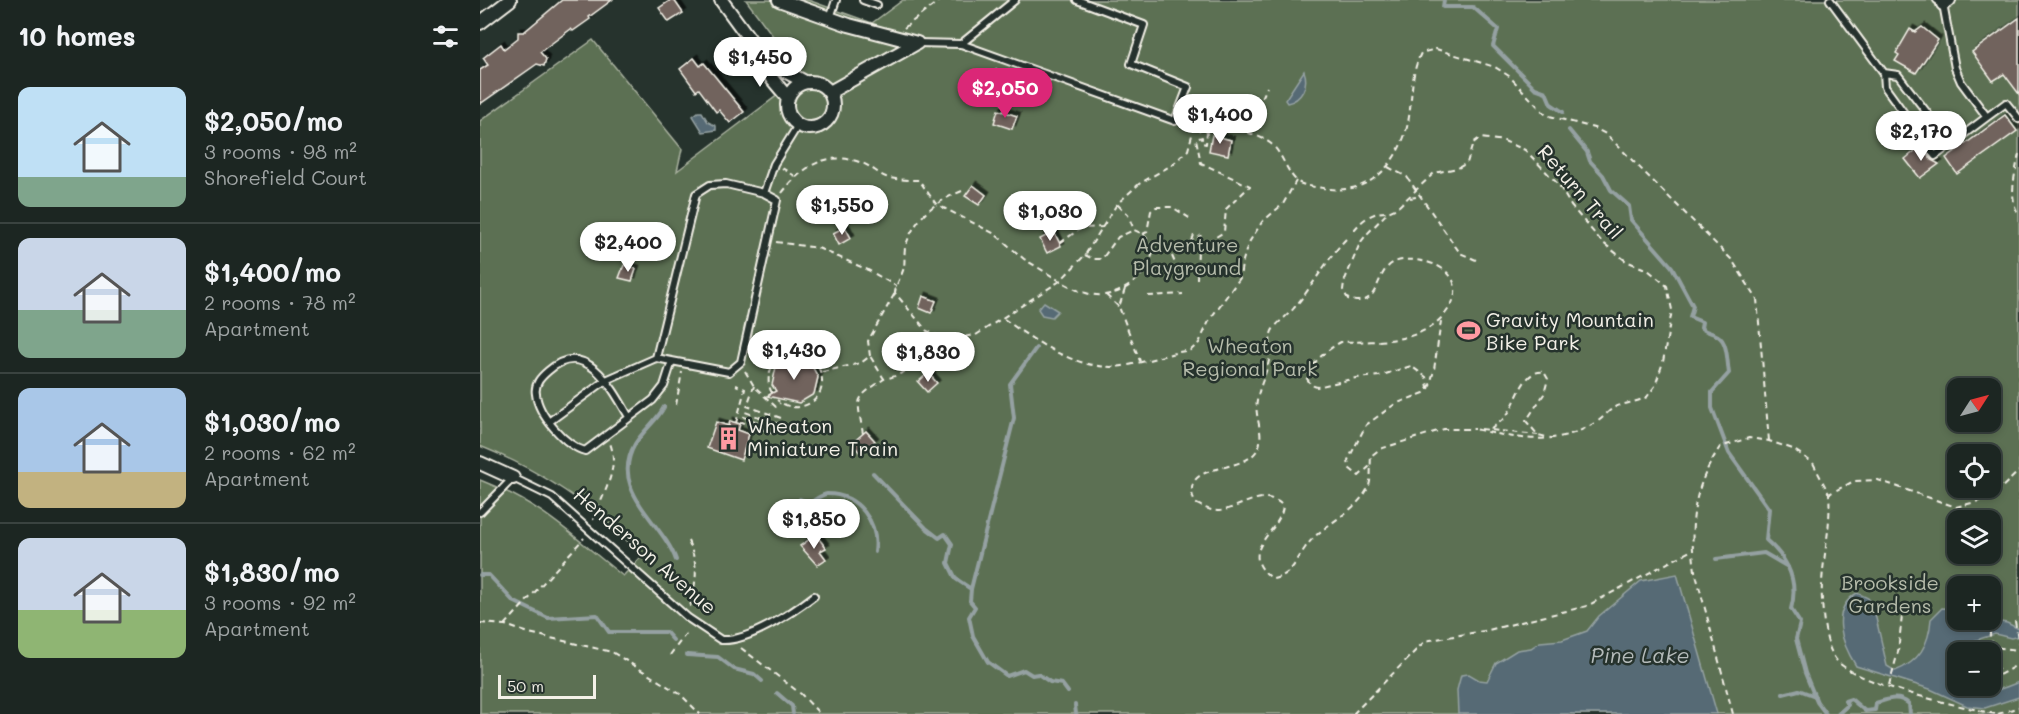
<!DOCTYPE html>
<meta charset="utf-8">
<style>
body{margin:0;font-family:Mali,sans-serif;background:#252e2a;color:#f1f3f6;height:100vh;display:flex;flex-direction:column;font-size:22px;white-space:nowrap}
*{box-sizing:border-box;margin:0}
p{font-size:20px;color:#a0a5a5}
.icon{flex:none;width:33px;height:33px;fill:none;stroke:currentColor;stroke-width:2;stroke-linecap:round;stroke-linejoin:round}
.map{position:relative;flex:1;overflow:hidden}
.panel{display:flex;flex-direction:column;background:#1c2622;width:480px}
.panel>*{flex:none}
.needle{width:39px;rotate:54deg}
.tools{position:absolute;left:1467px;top:378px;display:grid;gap:12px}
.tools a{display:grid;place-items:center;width:54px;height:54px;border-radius:12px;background:#1c2622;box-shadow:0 3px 9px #0003,0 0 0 2px #3a4340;font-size:30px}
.scale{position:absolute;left:18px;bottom:15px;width:98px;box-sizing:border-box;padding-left:6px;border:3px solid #f4f1e8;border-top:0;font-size:16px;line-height:21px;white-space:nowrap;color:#f4f1e8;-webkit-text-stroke:4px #26332d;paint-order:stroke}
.price{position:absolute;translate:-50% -51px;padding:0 14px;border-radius:21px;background:#fff;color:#222;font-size:20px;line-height:39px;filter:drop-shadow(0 2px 3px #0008)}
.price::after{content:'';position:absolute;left:50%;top:36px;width:18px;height:14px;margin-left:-9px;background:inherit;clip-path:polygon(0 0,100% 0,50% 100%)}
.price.active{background:#db2777;color:#fff}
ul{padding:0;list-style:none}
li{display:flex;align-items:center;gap:18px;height:150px;padding:0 18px}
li+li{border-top:2px solid #3a4340}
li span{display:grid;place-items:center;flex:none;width:168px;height:120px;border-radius:12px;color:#555}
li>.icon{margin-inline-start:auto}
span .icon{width:72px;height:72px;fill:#fffc;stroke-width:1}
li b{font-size:26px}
h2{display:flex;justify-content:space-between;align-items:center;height:72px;padding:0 18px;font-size:26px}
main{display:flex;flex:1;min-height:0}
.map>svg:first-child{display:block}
.green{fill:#5b7053;stroke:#a8b09e;stroke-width:1.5;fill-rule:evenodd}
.water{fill:#566b74;stroke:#95a1a2;stroke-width:1.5}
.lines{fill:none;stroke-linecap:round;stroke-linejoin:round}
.stream{stroke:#95a1a2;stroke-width:4}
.building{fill:#71645d;stroke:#f4f1e8;stroke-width:1.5;filter:url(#shadow)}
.service-casing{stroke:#f4f1e8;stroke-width:10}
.minor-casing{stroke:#f4f1e8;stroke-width:16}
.path{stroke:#f4f1e8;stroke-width:2;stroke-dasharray:6 4.5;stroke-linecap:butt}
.service{stroke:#26332d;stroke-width:6}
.minor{stroke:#26332d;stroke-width:12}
.labels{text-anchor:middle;stroke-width:5;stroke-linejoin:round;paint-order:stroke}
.street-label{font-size:20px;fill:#f4f1e8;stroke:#26332d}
.park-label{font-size:20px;fill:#b7bdac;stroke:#26332d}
.poi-label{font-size:20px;fill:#f4f1e8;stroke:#26332d;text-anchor:start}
.water-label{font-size:21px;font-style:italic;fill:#b5bbba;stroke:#26332d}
</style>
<main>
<section class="panel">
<h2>10 homes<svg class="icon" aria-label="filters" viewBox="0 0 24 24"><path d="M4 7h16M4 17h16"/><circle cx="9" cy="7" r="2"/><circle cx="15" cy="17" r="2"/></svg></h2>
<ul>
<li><span style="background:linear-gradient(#bfe0f5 75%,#7fa58c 0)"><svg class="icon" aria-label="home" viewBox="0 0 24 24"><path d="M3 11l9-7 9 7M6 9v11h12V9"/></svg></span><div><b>$2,050/mo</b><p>3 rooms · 98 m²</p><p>Shorefield Court</p></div></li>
<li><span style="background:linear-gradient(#c9d6e8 60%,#7fa58c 0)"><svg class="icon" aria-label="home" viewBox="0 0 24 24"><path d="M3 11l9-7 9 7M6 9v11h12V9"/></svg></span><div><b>$1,400/mo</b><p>2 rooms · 78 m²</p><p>Apartment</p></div></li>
<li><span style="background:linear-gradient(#a9c7e8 70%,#c2b280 0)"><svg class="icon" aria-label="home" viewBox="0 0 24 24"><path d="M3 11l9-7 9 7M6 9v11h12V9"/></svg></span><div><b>$1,030/mo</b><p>2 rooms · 62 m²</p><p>Apartment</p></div></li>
<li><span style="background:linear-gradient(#c9d6e8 60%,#8fb573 0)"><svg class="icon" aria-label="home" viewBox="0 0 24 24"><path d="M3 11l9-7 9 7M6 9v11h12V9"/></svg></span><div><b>$1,830/mo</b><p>3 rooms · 92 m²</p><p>Apartment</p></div></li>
</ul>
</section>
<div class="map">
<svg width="1539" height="714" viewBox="0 0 1539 714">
<defs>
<filter id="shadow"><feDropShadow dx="3.5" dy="-3.5" stdDeviation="0" flood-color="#0009"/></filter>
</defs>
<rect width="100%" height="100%" fill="#26332d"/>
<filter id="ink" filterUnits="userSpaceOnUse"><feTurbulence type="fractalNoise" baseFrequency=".0167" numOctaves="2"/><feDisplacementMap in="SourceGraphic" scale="12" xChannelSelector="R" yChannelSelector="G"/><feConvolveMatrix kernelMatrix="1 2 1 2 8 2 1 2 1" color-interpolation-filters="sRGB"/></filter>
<g filter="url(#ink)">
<path class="green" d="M266 0H328L392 23 423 0H1539V714H0V480C63 504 92 536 143 576L162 556C116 507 62 471 0 446V121L113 40 202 149 197 171 323 76ZM1478 388H1510V422H1478ZM1478 454H1510V488H1478ZM1478 520H1510V554H1478ZM1478 586H1510V620H1478ZM1478 652H1510V686H1478Z"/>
<path class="water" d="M824 71C829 85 822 100 807 103L805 100Z
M218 112H222L228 122 236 126V130L223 132 213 116Z
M564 302 578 311 572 317 562 315 558 309Z
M1197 574 1237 714H978L977 690 981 675 989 674 999 680 1007 681 1016 663 1037 650 1051 648 1060 642 1082 640 1107 631 1119 616 1161 581Z
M1377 593 1388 598 1393 605 1407 666 1415 671C1439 662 1449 645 1451 619L1462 608 1477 609 1478 620H1491L1502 625 1507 620 1527 623 1539 629V636L1531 638 1515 634 1478 646 1473 664 1478 686H1485C1501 699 1521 689 1539 682V697L1505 708 1487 706 1450 689 1376 666C1362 644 1349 610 1377 593Z"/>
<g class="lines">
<path class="stream" d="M964 0 963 7H993L1018 29 1013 46 1055 88 1066 92 1071 104 1083 112
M1089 130 1107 152 1110 161 1123 175 1131 190 1149 206 1151 220 1192 267 1213 306 1210 317 1222 322 1221 328C1227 333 1232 332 1238 336 1248 342 1247 362 1249 373L1232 392V408L1249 453 1289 509 1286 540C1307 558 1319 581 1311 609L1320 623 1316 639 1325 673 1337 702 1346 714
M184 407C177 421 163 430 155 444 128 491 183 522 196 560
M393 473 446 528 459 538 465 534 472 544 468 563 476 579 491 589 490 601 495 607 489 617 493 636 508 662 527 676 544 670 552 675 558 674 570 682 582 684 588 692
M320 499 330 503C335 500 342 494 347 494 379 494 399 523 395 552
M1236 559 1284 553 1308 567
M0 575H9L33 601 68 618 117 615 129 632H186L193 640
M491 589 534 418 530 384 556 348
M207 655 238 657 254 669 274 674 282 681
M297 693 312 706 313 714
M1303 694 1319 690 1335 696
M595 705 596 714
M1358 714 1368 705 1365 701 1371 699 1385 711 1395 710 1396 703C1409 699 1418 695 1429 704L1430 714"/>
</g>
<path class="building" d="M82 0H132L109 17 110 19 93 31 91 29 60 52 66 59 64 66 57 64 0 104V70L8 65 3 58 21 44 24 49 38 38V32H44Z
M191 0H194L203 13 189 22 179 8Z
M1539 18V94L1524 74 1513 81 1492 52Z
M1442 27 1458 40 1436 73 1415 61 1419 55 1416 53 1430 29 1435 32Z
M214 58 220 66 224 63 264 112 250 123 239 110 236 112 219 89 216 91 200 69Z
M518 110 537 116 532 129 514 123Z
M1525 115 1537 131 1477 174 1466 158Z
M732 135 751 140 748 155 729 151Z
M1441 146 1451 160 1459 164 1440 178 1425 159Z
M493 185 506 195 499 205 485 196Z
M365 227 371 238 359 245 353 233Z
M574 232 581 246 567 253 560 239Z
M144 265 156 269 152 281 139 278Z
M443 296 456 301 451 313 439 308Z
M311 357 329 361 338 377 334 394 319 403 287 396 296 391 292 385 296 367Z
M448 373 457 383 447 392 438 382Z
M250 421 260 424 258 430 269 434 261 460 227 448 236 422 249 426Z
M386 431 395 441 380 453 372 443Z
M336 535 346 548 340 551 346 559 337 565 320 546Z"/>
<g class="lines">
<defs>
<path id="service" d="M383 0 397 5
M1350 0 1404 73 1405 87 1455 156 1507 117 1481 82 1475 68 1463 4 1457 0
M350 18 356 0
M437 43 481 44 695 121 708 87 651 64 664 25 597 0
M481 44 535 0
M1404 73 1418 75 1471 144
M1507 117 1526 103 1539 119
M246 184 284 193 297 200 261 362 249 372 176 358 216 194 230 185Z
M284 193 294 164 318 125
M149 417C133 389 106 337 68 371 61 377 54 384 56 394 58 415 86 446 105 451L173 400 184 386 192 361
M70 421 126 380 176 358
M0 512 33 478 72 497 208 618 241 640C268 642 312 613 334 596"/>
<path id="minor" d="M241 0 285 60 292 79 308 98
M299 0 369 25 437 43
M1463 4 1469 0
M0 23 30 0
M285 60 325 82
M307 105a23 23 0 1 1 46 0a23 23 0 1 1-46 0Z
M350 92 437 43
M0 463 33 478"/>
</defs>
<use href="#service" class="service-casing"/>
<use href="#minor" class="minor-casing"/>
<path class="path" d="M424 28 460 0
M516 68 523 112
M706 122C730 126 770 128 790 143 802 152 807 173 817 181 822 186 836 187 843 188 881 195 907 176 922 142 935 113 927 81 941 53L956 49 1015 67 1029 76 1066 115 1114 128 1126 134 1252 260 1277 299 1289 441
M754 129 783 96 787 87
M1539 154C1535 174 1528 198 1539 215
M908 167 927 177 980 253 996 260
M302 168 315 176
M482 191C454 202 434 218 425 248 424 254 425 261 424 267 422 276 416 283 415 293L447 331 466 339 496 335 580 281C588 285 597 291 606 293 637 303 670 277 674 247L663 234 654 230 648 215 637 204
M302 193C323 166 347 150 382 163 391 166 398 174 406 177 417 180 428 180 439 180L456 204 515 234 544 259 580 281 605 255 637 204 659 184 692 165 708 150 715 124
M930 198 942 196
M874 230C883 219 894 211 908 212
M663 234 667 232 671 211 676 207H692L711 219
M866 239C846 260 833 286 814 308 808 316 797 322 792 331 789 339 791 345 790 353 789 370 779 385 777 401 774 416 784 431 779 446 769 477 696 458 715 503 723 507 730 511 739 511 759 509 785 486 803 506 801 533 754 550 793 579 812 575 815 562 825 548 841 524 874 515 888 488 892 480 890 466 891 456L900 449 964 429H995
M712 241 714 235 719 238 721 235
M296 242 338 248 388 270 416 286
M580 243 601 228 623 227
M605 255 613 259H622L638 237 654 230
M692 256 695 263
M717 279 718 248 744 232 746 209 770 186 721 163 716 139 722 137V143L726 144 727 132 718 130 720 124
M645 289 639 307 660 361
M626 295 639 307
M668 296 703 294
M524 319C557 343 604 375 648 365 669 361 689 353 711 350L719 343 730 319 760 278 762 264 768 244 782 222 803 204 816 181
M486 336 489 359
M390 356 388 341 415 293
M265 371 274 386 296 407 300 403
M342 372 381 363 390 356 404 379C429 374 449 356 466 339
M949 389 954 370 961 321
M292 393C285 381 289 364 302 357 336 337 361 395 323 406 314 409 305 406 297 400
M196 405 202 372
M256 423 265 389 256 385
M260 424 262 422 295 434 297 429 264 417 265 412 299 424 301 418 267 406 274 386
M1001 429 1058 435
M1011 429C1016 425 1022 421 1026 416 1038 402 1042 369 1064 372L1068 379 1064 394 1046 421 1058 435 1071 438
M383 434C377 397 373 400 404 379
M890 466 879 476 869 468 868 460 886 425 915 404 944 393 948 387 946 377 931 366 899 376 876 378 837 387 831 385 826 377C831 363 848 349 861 342 897 341 939 344 964 315 994 280 958 257 923 260 890 263 906 311 868 299L863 290 864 282 880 243 887 234 908 212 917 208 954 173 978 168 987 163 993 143 1000 138 1024 141 1045 150 1079 185 1091 206 1122 242 1146 261 1168 270 1187 286 1192 310 1183 362 1175 386 1167 397C1157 402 1147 403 1137 406 1128 410 1123 419 1115 423 1075 447 1037 439 995 429
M113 520C122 496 140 469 130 443
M208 541C220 569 216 579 210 607
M1510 620V638L1514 647 1539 650
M1535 621 1539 645
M0 623 25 625 49 633 132 652 200 694 220 714
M25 625 104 538
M261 648 321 694 340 714
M1497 652 1511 641
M1509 652 1514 647
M190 655 208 631
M1510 656 1521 674
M1510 680 1539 664
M1409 685 1418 652 1422 616
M873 714 945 641 1004 631 1107 606 1212 550
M1253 714 1215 571C1209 523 1213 488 1240 447L1269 438 1289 441 1313 449 1333 463 1349 494
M1515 714C1477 705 1385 687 1358 662 1345 649 1343 617 1342 600 1340 565 1352 530 1349 494L1374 481 1398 480 1476 507 1499 501 1518 491 1539 471
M1518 714 1539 707"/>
<use href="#service" class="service"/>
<use href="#minor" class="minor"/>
</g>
</g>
<defs>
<symbol id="stadium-bare" viewBox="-9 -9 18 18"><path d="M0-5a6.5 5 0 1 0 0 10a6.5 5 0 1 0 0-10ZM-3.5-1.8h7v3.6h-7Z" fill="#ff9aa2" stroke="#26332d" stroke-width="2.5" paint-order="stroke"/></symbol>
<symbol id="building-bare" viewBox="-9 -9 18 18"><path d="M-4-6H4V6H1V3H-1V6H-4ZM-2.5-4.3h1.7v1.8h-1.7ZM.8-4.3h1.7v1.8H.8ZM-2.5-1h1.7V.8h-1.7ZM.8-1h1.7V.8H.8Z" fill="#ff9aa2" stroke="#26332d" stroke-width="2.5" paint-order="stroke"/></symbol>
</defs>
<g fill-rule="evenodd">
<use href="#stadium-bare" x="972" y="314" width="33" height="33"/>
<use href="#building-bare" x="232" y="422" width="33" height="33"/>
</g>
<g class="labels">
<g class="street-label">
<text transform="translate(1100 192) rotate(49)" y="7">Return Trail</text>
<text transform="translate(165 551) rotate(41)" y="7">Henderson Avenue</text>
</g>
<g class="park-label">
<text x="707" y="252">Adventure<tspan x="707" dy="23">Playground</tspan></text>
<text x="770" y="353">Wheaton<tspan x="770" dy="23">Regional Park</tspan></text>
<text x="1410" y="590">Brookside<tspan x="1410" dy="23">Gardens</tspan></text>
</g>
<g class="poi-label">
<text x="1006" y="327">Gravity Mountain<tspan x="1006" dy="23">Bike Park</tspan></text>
<text x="267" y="433">Wheaton<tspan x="267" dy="23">Miniature Train</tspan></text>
</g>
<g class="water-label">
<text x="1160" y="663">Pine Lake</text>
</g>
</g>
</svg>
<div class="tools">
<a><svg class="needle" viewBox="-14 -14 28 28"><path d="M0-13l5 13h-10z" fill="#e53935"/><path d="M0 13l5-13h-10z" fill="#a0a5a5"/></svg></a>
<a><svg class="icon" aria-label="locate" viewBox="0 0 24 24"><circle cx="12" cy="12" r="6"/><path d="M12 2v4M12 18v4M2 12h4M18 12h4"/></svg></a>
<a><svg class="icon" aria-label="layers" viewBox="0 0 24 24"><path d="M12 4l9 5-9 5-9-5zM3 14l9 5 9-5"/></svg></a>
<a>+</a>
<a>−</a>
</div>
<div class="scale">50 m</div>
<b class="price" style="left:280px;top:88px">$1,450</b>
<b class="price active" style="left:525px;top:119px">$2,050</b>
<b class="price" style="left:740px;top:145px">$1,400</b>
<b class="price" style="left:1441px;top:162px">$2,170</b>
<b class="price" style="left:362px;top:236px">$1,550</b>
<b class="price" style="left:570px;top:242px">$1,030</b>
<b class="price" style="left:148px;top:273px">$2,400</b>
<b class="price" style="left:314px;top:381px">$1,430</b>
<b class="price" style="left:448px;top:383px">$1,830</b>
<b class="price" style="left:334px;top:550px">$1,850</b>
</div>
</main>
